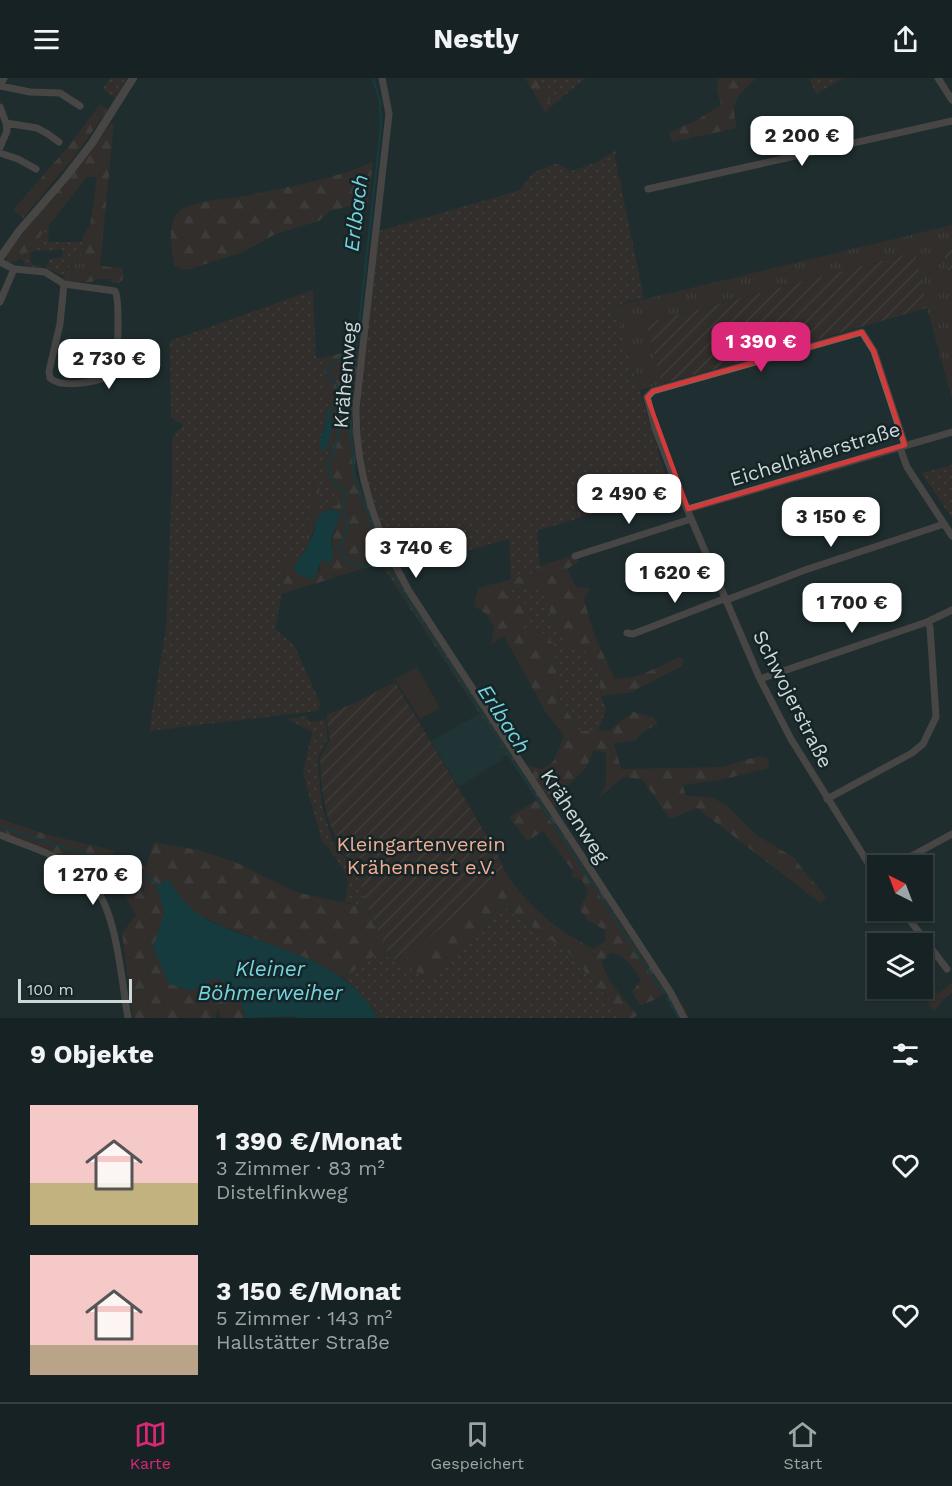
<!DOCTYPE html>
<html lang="de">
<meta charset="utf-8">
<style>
body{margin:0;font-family:"Work Sans",sans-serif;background:#202a2c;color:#f1f3f6;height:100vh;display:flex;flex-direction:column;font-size:22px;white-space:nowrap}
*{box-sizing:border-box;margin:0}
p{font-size:20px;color:#9ea4a6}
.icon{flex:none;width:33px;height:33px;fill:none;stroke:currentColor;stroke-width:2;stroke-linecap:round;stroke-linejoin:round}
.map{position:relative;height:940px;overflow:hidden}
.sheet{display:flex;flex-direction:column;background:#172224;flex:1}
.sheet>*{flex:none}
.needle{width:39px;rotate:318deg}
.controls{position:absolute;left:867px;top:777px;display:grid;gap:12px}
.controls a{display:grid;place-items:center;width:66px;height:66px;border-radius:0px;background:#172224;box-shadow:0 2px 4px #0004,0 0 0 2px #363f41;font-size:30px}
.scale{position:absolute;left:18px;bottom:15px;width:114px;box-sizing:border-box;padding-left:6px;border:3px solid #ced8d9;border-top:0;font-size:16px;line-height:21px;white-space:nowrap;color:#ced8d9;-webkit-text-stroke:4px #152426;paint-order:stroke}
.price{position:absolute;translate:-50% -51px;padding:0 14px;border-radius:12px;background:#fff;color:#222;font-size:20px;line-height:39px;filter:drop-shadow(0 2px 3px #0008)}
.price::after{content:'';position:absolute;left:50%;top:36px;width:18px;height:14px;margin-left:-9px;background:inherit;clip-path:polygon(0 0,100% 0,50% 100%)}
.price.active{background:#db2777;color:#fff}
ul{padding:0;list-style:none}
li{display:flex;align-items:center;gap:18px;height:150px;padding:0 30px}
li span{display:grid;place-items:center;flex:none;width:168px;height:120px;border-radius:0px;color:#555}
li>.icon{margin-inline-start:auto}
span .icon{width:72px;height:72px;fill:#fffc;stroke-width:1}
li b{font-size:26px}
h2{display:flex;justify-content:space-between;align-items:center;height:72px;padding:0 30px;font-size:26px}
header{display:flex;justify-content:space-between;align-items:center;height:78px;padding:0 30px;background:#172224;font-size:27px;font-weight:700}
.tab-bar{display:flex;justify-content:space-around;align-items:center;height:84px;border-top:2px solid #363f41;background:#172224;font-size:16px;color:#9ea4a6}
.tab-bar a{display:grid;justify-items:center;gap:3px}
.tab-bar .active{color:#db2777}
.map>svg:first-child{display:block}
.built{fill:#223a3d}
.grass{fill:url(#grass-dots)}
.forest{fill:url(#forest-firs)}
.park{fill:url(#park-tufts)}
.garden{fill:url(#garden-furrows)}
.pitch{fill:#473026}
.water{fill:#0d4d53}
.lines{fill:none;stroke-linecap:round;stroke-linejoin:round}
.stream{stroke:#0d4d53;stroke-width:2}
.minor{stroke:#79655e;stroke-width:7}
.tertiary{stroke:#79655e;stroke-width:8}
.marked{fill:none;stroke:#d53a3a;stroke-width:4.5;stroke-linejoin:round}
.labels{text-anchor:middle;stroke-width:5;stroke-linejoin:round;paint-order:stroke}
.street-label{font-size:20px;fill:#ced8d9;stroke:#152426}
.park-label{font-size:20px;fill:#f2ad92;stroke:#152426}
.water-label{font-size:21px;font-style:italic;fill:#75d4de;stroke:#152426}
</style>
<header><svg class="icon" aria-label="menu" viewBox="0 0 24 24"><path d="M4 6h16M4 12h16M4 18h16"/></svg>Nestly<svg class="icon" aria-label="share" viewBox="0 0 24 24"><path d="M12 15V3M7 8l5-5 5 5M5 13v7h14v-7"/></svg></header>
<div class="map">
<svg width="952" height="940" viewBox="0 0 952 940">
<defs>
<pattern id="grass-dots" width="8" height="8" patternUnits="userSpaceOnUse" patternTransform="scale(1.5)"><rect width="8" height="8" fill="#473026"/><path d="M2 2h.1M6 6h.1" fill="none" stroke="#604d45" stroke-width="1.8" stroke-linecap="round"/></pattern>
<pattern id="forest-firs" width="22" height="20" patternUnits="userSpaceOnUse" patternTransform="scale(1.5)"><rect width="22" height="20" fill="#473026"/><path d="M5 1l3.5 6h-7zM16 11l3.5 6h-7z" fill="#604d45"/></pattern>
<pattern id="park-tufts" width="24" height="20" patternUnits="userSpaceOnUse" patternTransform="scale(1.5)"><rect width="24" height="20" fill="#473026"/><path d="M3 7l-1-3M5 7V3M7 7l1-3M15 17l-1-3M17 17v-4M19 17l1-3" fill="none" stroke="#604d45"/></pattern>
<pattern id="garden-furrows" width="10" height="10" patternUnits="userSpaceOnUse" patternTransform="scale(1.5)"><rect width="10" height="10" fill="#473026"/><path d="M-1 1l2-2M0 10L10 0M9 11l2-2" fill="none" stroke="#604d45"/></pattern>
</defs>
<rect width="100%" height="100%" fill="#1f2e30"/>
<path class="built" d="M479 636 507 678 459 709 431 663Z"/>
<path class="grass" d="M110 0H127L115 20 103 11Z
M537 0H585L552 28Z
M809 0H850L842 1 816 16Z
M616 72 615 79 644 220 608 230 620 246 670 412 537 453 540 488 533 495 511 501 509 461 428 484 400 488C420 533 453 572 479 614 547 722 618 828 687 934L688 940H681L561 752 507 678 383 489 399 487 372 422 360 374 359 331 379 153 520 112 533 95 557 85 571 93 595 85Z
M49 147 48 164H83V176L76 179C74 187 66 190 63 198L46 190 50 181 61 179 63 172 36 173 30 175 31 186 41 188 42 190 25 188 22 181Z
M313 212 316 280H322L330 330 327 333 324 352 320 359V371L329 363V356L332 351 333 361 327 379 330 405 342 414 338 426 322 435 315 444 320 409 314 405 305 473 284 486 282 516 275 551 294 567 321 627 317 633 149 653 166 549 172 408V361L176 354 182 349V345L175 343 171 338 170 263Z
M952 387V440L921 395Z
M536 507 547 521 553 547 563 557 565 568 586 573 598 593 601 618 606 632 598 653 580 654 560 623 554 576 558 574 545 556 524 550 504 523 508 513Z
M306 638 310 644 325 642 328 661 318 680 321 724 333 765 338 773 354 789 368 830 345 824 348 805 344 793 328 769 322 764 303 695 312 654 288 641Z
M502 827 568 874 625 940H378L373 931 344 900 374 878 390 879 430 901Z"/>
<path class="forest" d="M525 0H537L552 28 545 34Z
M719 0H757C738 17 729 22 737 50L672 64 669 54 695 43 721 27 717 11Z
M100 26 108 31 75 78 23 140 13 132 68 69Z
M111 45H114L100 188 123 190V201L119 205H112L110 201H97L92 204H85L89 200 91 192 86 186 74 185 76 179 83 176V157L90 148 97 99H87L22 181 10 185 7 183 6 178C39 133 77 91 111 45Z
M373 84 368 126 355 127 330 133 319 143 276 156 243 174 190 191H182L175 187C171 174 167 145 178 134 191 122 230 121 249 117 290 108 335 101 373 84Z
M359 271 352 343 356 397 390 488 368 489 282 516 284 486 305 473 314 404 320 408C316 444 316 459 294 489L319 495 321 484 333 467C330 455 342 445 338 434L330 431 338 426 342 415 330 405 324 395 327 379 333 361 322 280Z
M570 478 580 483 567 491 576 509 590 510 584 522 595 559 615 601C639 600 657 590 679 579L684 582 682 588 639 610 634 614 601 618 598 593 586 573 565 569 563 557 553 547 547 521 536 507 508 513 505 523 531 526 524 550 545 556 559 573 554 577 560 623 580 653 610 652 633 634 653 639 658 645 642 655 636 662 614 665 621 691 723 689 759 678 768 680 769 690 720 702 683 707 685 717 713 720 726 727 755 756 793 779 826 819 820 825 697 730 670 741 642 701 623 699 599 720 606 706V675L594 672 586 690 562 713 555 732 524 686 542 691 553 684 564 658 545 633 504 558 491 567 494 549 485 535 474 528 478 510 533 495 540 488Z
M539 721 561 752 666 914 654 922 642 927 638 924 632 914 641 902C633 890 626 877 611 875L601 884 611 905 637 937 634 940H625L568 874 502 827 430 901 401 885 505 793C527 828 558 853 594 871L605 863V852L589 843 579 831 588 815 582 802 571 799 573 793 543 753 527 763 509 739Z
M0 741 45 756 115 773 110 781 86 794 58 776 0 754Z
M154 764 198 772 233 783 296 814 368 830 390 879 374 878 344 900 315 884 220 847 197 836 178 816 157 808 165 834 153 870 192 913 215 899 236 911 245 937 244 940H221L218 931 215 940H133L122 855 136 837 115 804 120 781 146 789Z
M923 902 931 905 938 916 952 904V915L943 921 934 934 920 913 913 911 922 910Z"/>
<path class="park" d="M952 147V171L943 173 952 206V321L927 230 915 174 646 245 662 306 640 312 620 246 608 230Z
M74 185 86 186 90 189 89 200 85 204 67 203 63 198 65 194Z"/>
<path class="garden" d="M952 171V206L943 173Z
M915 174 927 230 662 306 646 245Z
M395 604 497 775 505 793 401 885 390 879 368 830 354 789 339 767 328 741 322 711 320 680 330 662 326 637 357 624Z"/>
<path class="pitch" d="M417 589 440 630 420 641 395 601Z"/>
<path class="water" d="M330 330V341C334 349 330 366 324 373L320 371V359L324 352 327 333Z
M330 431 338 434 340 438 331 460 333 482 327 486 323 481C318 487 319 494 312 502L296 495 294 489 305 473 315 453V444L322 435Z
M168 801C176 813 186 828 198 836 208 843 220 848 231 852 287 875 345 883 378 940H300L293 938 244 940 245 937 236 911 215 900 192 913 169 906 153 870 164 834 157 808Z"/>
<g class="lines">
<path class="stream" d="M373 0 380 23 381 49 358 255 355 275 336 282 327 294 330 301 337 306 338 320 330 330C347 355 334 366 328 392L335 406 346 414 342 431 348 446 339 471 350 486 388 488 403 514 595 810
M355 275 350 340 354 399 388 488
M338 320 345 314 351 313
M0 749 104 782 144 797 160 808
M598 814 630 865
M632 869 664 915
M667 920 679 940"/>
<path class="minor" d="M382 0 389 36 356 330C355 396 377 456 409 513L671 915 684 940
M938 0 952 22
M0 8 30 14 60 15 80 28
M0 8 4 0
M0 29 6 45 37 50 48 56 59 64
M0 69 7 53 6 45
M0 75 18 81 36 91
M648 111 952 43
M0 184 14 191 45 194 64 206 115 213C120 221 118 280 115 291 114 295 112 296 109 298 95 304 62 311 50 300L49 293 60 246 64 206
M0 224 14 191
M900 370 907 389 952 458
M688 431 952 354
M575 478 691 441
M627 555 633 556 721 522 729 521 805 492 944 446
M760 601 927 544 952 532
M827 721 912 675 923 666 936 639 930 549 927 544
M0 757C29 769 64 778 87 800 117 826 121 901 128 940
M893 788 952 756
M878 801 791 661 759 599 678 410 656 353 647 319 653 313 862 254 874 273 905 367
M902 832 947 891"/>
<path class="tertiary" d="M0 180 19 153 65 100 92 65 133 0"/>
</g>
<path d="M0 0H952V940H0ZM862 254 874 273 905 367 688 431 647 319 653 313Z" fill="#1f2e30" fill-opacity=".55" fill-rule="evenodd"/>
<path class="marked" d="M862 254 874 273 905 367 688 431 647 319 653 313Z"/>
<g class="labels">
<g class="street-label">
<text transform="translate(345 297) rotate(-85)" y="7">Krähenweg</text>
<text transform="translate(815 376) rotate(-17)" y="7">Eichelhäherstraße</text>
<text transform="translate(793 621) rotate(63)" y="7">Schwojerstraße</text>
<text transform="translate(575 738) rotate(57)" y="7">Krähenweg</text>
</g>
<g class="park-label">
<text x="421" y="773">Kleingartenverein<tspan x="421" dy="23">Krähennest e.V.</tspan></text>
</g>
<g class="water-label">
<text transform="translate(356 135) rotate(-83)" y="7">Erlbach</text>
<text transform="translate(504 641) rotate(57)" y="7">Erlbach</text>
<text x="270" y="898">Kleiner<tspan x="270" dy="24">Böhmerweiher</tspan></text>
</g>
</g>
</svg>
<div class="controls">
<a><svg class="needle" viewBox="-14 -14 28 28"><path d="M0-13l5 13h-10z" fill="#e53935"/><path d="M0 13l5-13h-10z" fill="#9ea4a6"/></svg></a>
<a><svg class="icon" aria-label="layers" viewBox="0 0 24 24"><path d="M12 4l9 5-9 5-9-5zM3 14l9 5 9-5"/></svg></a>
</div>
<div class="scale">100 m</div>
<b class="price" style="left:802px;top:89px">2 200 €</b>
<b class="price active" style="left:761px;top:295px">1 390 €</b>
<b class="price" style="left:109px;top:312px">2 730 €</b>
<b class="price" style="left:629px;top:447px">2 490 €</b>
<b class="price" style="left:831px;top:470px">3 150 €</b>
<b class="price" style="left:416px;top:501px">3 740 €</b>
<b class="price" style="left:675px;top:526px">1 620 €</b>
<b class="price" style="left:852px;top:556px">1 700 €</b>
<b class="price" style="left:93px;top:828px">1 270 €</b>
</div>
<section class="sheet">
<h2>9 Objekte<svg class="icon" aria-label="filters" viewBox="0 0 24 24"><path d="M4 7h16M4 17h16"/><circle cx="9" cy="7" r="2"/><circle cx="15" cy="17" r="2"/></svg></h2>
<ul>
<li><span style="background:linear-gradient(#f6c9c9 65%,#c2b280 0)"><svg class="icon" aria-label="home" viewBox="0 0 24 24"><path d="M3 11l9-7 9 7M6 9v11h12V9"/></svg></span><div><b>1 390 €/Monat</b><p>3 Zimmer · 83 m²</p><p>Distelfinkweg</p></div><svg class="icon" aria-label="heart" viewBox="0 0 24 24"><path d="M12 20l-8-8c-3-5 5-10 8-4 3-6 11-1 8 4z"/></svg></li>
<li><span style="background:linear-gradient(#f6c9c9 75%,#b9a48a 0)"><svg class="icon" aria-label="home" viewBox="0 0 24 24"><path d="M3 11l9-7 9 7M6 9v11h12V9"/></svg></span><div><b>3 150 €/Monat</b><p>5 Zimmer · 143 m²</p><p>Hallstätter Straße</p></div><svg class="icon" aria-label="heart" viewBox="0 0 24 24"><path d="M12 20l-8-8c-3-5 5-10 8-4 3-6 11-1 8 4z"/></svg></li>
</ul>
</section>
<nav class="tab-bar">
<a class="active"><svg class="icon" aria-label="map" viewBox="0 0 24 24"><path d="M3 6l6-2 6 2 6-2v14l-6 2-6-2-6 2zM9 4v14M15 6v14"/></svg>Karte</a>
<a><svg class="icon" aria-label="saved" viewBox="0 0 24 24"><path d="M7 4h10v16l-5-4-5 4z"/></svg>Gespeichert</a>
<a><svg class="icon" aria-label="home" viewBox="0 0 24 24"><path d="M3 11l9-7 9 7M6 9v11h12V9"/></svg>Start</a>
</nav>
